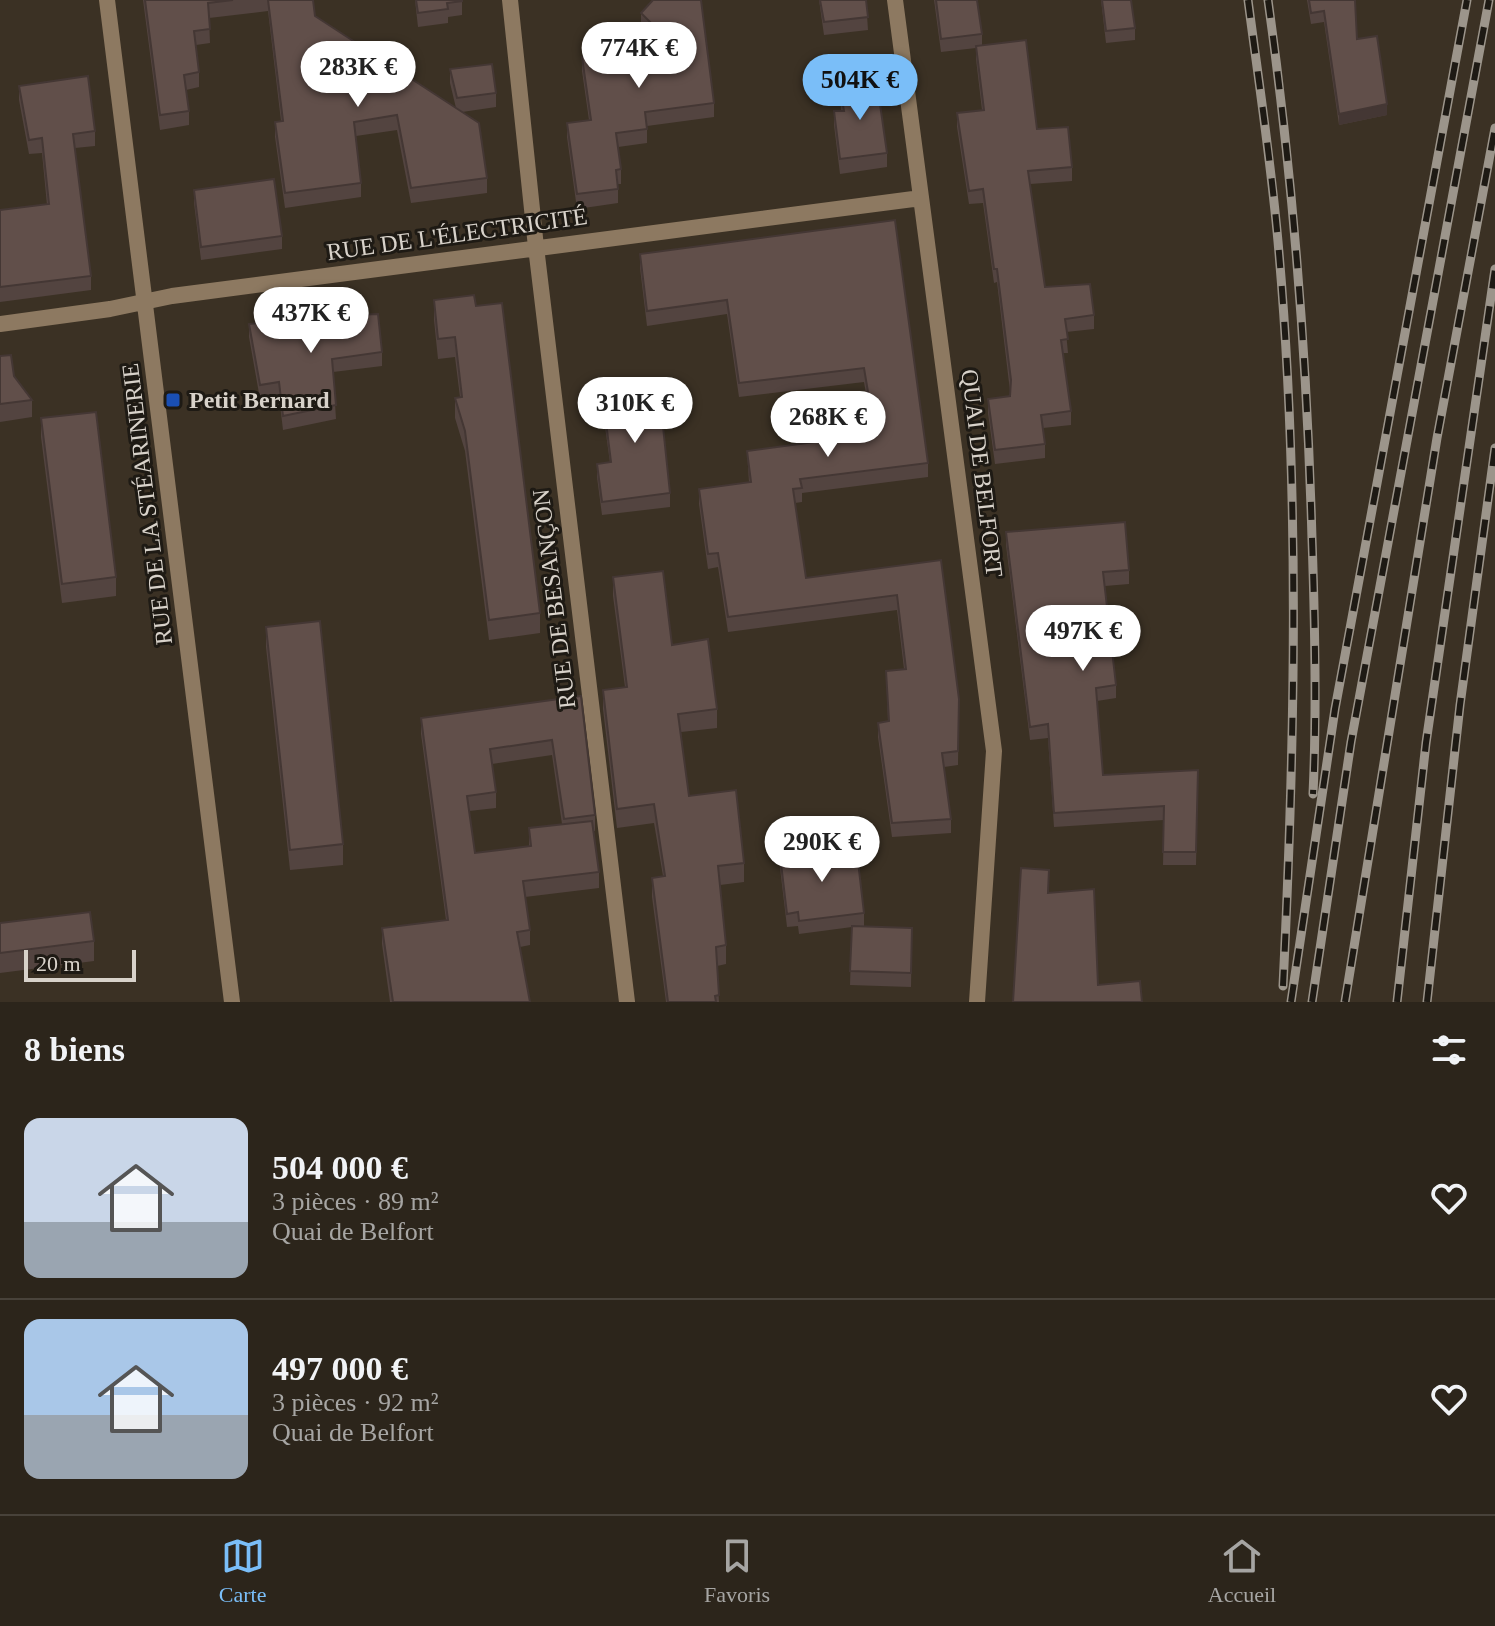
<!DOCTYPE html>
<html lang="fr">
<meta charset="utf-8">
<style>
body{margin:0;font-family:Georgia,serif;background:#383128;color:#f1f3f6;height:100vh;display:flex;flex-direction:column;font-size:30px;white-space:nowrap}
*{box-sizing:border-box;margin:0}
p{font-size:26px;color:#a6a5a3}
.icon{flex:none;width:44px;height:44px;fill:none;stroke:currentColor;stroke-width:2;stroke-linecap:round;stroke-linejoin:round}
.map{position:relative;height:1002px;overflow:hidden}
.drawer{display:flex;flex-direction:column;background:#2c251b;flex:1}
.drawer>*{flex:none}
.scale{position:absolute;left:24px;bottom:20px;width:112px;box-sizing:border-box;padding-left:8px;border:4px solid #d8d2ca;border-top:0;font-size:22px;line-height:28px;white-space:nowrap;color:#d8d2ca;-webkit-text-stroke:6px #1e1a14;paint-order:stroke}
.price{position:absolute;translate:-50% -68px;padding:0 18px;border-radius:28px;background:#fff;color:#222;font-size:26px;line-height:52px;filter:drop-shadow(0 2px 4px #0008)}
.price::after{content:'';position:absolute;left:50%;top:48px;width:24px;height:18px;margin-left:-12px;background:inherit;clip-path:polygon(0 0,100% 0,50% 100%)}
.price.on{background:#7abef8;color:#111}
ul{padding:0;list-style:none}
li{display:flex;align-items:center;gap:24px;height:200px;padding:0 24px}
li+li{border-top:2px solid #48423a}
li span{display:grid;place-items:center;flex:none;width:224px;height:160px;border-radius:16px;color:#555}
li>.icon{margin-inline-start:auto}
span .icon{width:96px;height:96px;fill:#fffc;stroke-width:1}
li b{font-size:34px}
h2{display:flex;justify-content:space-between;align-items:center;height:96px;padding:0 24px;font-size:34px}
.dock{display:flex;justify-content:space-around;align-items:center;height:112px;border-top:2px solid #48423a;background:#2c251b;font-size:22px;color:#a6a5a3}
.dock a{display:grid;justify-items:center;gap:4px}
.dock .on{color:#7abef8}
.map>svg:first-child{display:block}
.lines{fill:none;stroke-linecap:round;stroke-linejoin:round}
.street{stroke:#8d7961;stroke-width:16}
.rail-casing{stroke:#9c958b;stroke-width:9}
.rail{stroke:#1e1a14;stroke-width:6;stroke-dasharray:18;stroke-linecap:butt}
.wall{fill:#534440;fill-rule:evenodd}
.shaded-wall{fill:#443734}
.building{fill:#614f4a;stroke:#443734;stroke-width:2}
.transit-dot{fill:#1a4fb4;stroke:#1e1a14;stroke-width:3}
.labels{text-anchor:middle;stroke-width:6;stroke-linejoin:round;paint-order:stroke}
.street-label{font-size:24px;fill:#d8d2ca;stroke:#1e1a14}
.poi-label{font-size:24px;font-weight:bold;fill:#d8d2ca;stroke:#1e1a14;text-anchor:start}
</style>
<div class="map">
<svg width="1495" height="1002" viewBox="0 0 1495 1002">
<rect width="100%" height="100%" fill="#3b3124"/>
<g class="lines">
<path class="street" d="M107 0 232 1002
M510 0 536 247 627 1002
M895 0 994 751 977 1002
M0 324 110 309 172 296 921 198"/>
<defs>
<path id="rail" d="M1248 0C1259 84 1272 168 1279 253 1300 496 1295 742 1283 986
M1268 0C1293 179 1307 358 1312 539 1315 624 1317 710 1313 794
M1291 1002 1335 709 1467 0
M1312 1002 1351 742 1489 0
M1345 1002 1437 438 1495 128
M1397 1002 1426 743 1495 269
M1427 1002 1460 705 1495 448"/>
</defs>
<use href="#rail" class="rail-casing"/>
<use href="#rail" class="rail"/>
</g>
<path class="wall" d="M143 0H313L315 16 456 108 450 83V69L496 93V107L462 112 487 178V193L411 203 397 130 356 136 361 183V197L285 208 275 137V122L281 121 268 11 209 18 210 43 196 45 199 72V87L186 90 189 111V125L160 130Z
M415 0H462V15L448 17V23L418 27Z
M653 0 714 103V117L647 126V143L618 147 621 169V184H618V203L577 209 567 137V123L589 120 582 71V57L660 46 641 27V13Z
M819 0H866L868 30 824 35Z
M934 0H977L982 34V45L1037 129 1072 167V181L1030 184 1045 287 1094 315V329L1066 332 1068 353H1063L1071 411V425L1043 428 1045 444V458L995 464 988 413V399L1010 396V391L997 282 994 283 983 203 969 204 957 127V113L982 110 976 59V48L941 52Z
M1101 0H1131L1135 28V40L1106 43Z
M1307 0H1355L1357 39 1387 115 1339 125 1324 22 1311 24Z
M19 86 95 131V146L75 148 91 276V290L0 302V210L47 205 42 153 29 154 19 100Z
M840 87 887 153V167L840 174 834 125V111H841Z
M194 190 282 236V249L201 260 194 203Z
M895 220 928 463V477L802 493V502L795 503 806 578 941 560 959 699 958 765 944 767 951 819V833L892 837 878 737V723L888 722 886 671 904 669 897 610 728 632 718 567 708 569 699 504V489L749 482 747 451 873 435 864 382 739 397 727 314 647 326 640 268V254Z
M434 300 476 306 540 613V633L489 640 465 451 455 418V398L460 397 455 357 438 359 434 320Z
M355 315 382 352V366L333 372 336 419 283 430 279 396 260 399 249 337V324Z
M0 356 32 400V417L0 422Z
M621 383 670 493V507L602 515 597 477V464L610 463 604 419V406L622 403Z
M41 418 116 577V596L62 603 41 437Z
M1006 532 1129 570V584L1105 586 1116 685V698L1097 701 1103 775 1198 770 1196 865H1163L1164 820 1054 827 1048 738 1030 740 1006 545Z
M613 577 672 645 717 709V728L681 732 689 796 744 863V882L720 885 726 945V964L717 966 719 1002H666L652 897V878L663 876 654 823 617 828 603 709V690L625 687 613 596Z
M266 627 343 844V865L290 870 266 647Z
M581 696 595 815V831H593L599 872V888L525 897 530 930V945L520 947 530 1002H390L382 944V928L446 920 421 734V718ZM552 755 562 824 529 828V846L475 853 469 811 496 808V792L492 764Z
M848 852 864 913V926H860L912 928 911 987 850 985 852 927 799 934 798 926 787 927 780 868V855Z
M0 923 94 941V961L0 973Z"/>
<path class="shaded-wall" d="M1387 104V115L1339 125V114Z"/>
<path class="building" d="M145 0H233L208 3 210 29 194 31 199 72 184 75 189 111 160 115Z
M268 0H313L315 16 479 123 487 178 411 188 397 115 354 122 361 183 285 193 275 122 283 121Z
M416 0H462V1L447 3 448 9 418 13Z
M653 0H701L714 103 645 112 647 129 616 133 621 169 616 170 618 189 577 194 567 123 591 120 582 57 673 45 641 13Z
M820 0H866L868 17 824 22Z
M936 0H977L982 34 941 39Z
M1102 0H1131L1135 28 1106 31Z
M1309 0H1355L1357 39 1377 36 1387 104 1339 114 1324 11 1311 13Z
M1026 40 1037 129 1068 127 1072 167 1028 171 1045 287 1090 284 1094 315 1065 319 1068 339 1061 340 1071 411 1041 415 1045 444 995 450 988 399 1010 396 1011 380 997 269H994L983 189 969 191 957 113 984 110 976 46Z
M492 64 496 93 457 98 450 69Z
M88 76 95 131 73 134 91 276 0 287V210L49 204 42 138 29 140 19 86Z
M877 83 887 153 840 159 834 111H844L840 87Z
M274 179 282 236 201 247 194 190Z
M895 220 928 463 800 479 802 488 793 489 806 578 941 560 959 699 958 751 942 753 951 819 892 823 878 723 889 721 886 671 906 669 897 595 728 617 718 553 708 554 699 489 751 482 747 451 875 434 864 368 739 383 727 300 647 311 640 254Z
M474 295 476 306 502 303 540 613 489 620 465 431 455 398 462 397 455 337 438 339 434 300Z
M354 311 355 315 378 314 382 352 332 359 336 405 283 416 279 382 260 385 249 324Z
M11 355 14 376 32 400 0 404V356Z
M658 379 670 493 602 502 597 464 611 462 604 406 623 403 621 383Z
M96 412 116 577 62 584 41 418Z
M1125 522 1129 570 1103 572 1116 685 1096 688 1103 775 1198 770 1196 852H1163L1164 806 1054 813 1048 724 1030 727 1006 532Z
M663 571 672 645 708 639 717 709 678 714 689 796 736 790 744 863 718 866 726 945 716 947 719 995 715 996 716 1002H668L652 878 665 876 654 804 617 809 603 690 627 687 613 577Z
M320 621 343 844 290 850 266 627Z
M581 696 595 815 564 819 552 740 490 749 496 792 467 796 475 853 531 846 529 828 592 821 599 872 523 881 530 930 517 932 530 1002H393L382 928 448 920 421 718Z
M848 847V852L857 853 864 913 799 921 798 912 787 914 780 855Z
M1021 868 1049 870 1048 893 1094 889 1098 985 1140 981 1142 1002H1013Z
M90 912 94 941 0 953V923Z
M852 926 912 928 911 973 850 971Z"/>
<rect class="transit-dot" x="165" y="392" width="16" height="16" rx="4"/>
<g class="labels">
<g class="street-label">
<text transform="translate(457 234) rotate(-8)" y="8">RUE DE L'ÉLECTRICITÉ</text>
<text transform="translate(982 473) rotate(83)" y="8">QUAI DE BELFORT</text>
<text transform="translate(147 504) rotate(-97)" y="8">RUE DE LA STÉARINERIE</text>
<text transform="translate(554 599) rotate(-97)" y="8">RUE DE BESANÇON</text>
</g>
<g class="poi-label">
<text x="189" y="408">Petit Bernard</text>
</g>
</g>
</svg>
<div class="scale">20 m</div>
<b class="price" style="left:639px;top:90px">774K €</b>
<b class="price" style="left:358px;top:109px">283K €</b>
<b class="price on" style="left:860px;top:122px">504K €</b>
<b class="price" style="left:311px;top:355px">437K €</b>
<b class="price" style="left:635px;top:445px">310K €</b>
<b class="price" style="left:828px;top:459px">268K €</b>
<b class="price" style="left:1083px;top:673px">497K €</b>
<b class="price" style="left:822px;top:884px">290K €</b>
</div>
<section class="drawer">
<h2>8 biens<svg class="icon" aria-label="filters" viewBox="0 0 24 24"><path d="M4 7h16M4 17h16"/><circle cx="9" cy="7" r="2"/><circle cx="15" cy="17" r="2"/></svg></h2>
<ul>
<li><span style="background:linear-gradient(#c9d6e8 65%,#9aa5b1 0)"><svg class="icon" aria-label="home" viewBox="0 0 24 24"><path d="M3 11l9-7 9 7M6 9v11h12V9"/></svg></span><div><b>504 000 €</b><p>3 pièces · 89 m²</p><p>Quai de Belfort</p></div><svg class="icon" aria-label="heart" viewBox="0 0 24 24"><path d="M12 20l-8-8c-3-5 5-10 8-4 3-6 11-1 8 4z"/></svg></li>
<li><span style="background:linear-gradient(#a9c7e8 60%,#9aa5b1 0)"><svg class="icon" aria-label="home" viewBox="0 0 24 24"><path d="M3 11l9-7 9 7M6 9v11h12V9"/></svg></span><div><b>497 000 €</b><p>3 pièces · 92 m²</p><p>Quai de Belfort</p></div><svg class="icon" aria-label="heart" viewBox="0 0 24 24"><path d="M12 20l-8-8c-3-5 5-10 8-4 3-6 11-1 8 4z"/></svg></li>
</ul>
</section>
<nav class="dock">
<a class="on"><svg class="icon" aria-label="map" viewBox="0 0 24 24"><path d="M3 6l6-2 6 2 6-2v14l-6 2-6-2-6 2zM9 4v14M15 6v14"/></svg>Carte</a>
<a><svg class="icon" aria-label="saved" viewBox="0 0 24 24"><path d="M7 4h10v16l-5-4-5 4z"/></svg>Favoris</a>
<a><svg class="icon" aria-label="home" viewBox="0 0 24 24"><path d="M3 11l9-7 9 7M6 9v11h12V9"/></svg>Accueil</a>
</nav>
